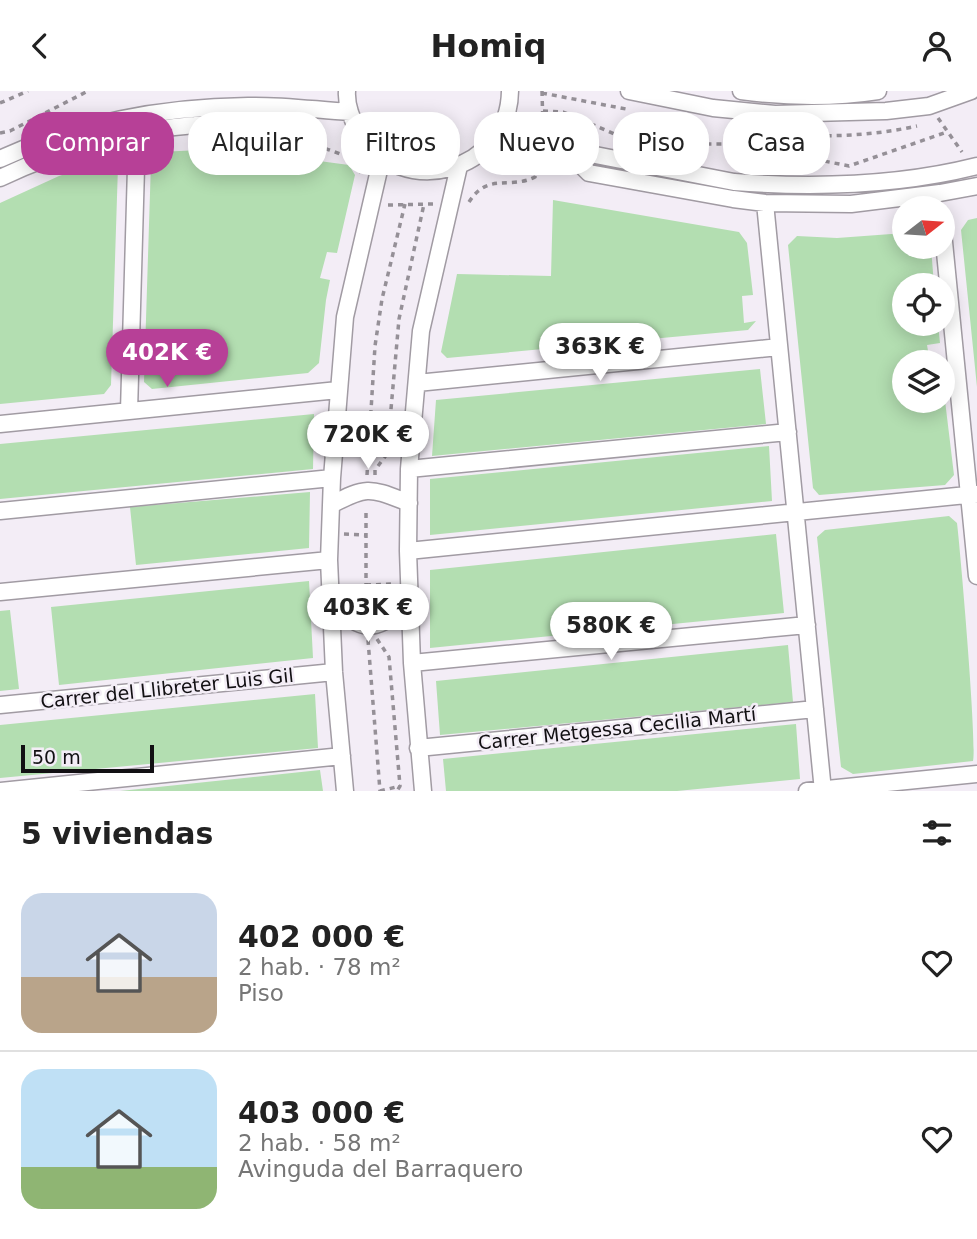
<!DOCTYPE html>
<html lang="es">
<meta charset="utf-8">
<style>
body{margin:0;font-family:"DejaVu Sans",sans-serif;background:#f6f6f6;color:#222;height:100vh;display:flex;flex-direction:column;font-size:26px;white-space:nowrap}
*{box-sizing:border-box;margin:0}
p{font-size:23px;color:#767676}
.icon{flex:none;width:38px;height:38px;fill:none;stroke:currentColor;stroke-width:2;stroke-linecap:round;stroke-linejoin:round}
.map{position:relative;height:700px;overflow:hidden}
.details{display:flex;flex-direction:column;background:#fff;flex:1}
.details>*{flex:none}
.banner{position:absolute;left:21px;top:21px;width:936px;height:63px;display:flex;gap:14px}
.needle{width:46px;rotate:73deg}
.tools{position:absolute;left:892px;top:105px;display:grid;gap:14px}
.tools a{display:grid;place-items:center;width:63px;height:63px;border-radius:50%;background:#fff;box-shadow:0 4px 18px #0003;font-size:35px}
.scale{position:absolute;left:21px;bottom:18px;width:133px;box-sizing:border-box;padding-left:7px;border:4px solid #121013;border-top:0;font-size:19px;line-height:24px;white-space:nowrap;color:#121013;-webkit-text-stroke:5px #f3edf6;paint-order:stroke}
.price{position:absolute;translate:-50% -60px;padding:0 16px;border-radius:24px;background:#fff;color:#222;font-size:23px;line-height:46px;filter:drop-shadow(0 2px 4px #0008)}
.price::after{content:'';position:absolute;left:50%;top:42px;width:21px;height:16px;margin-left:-10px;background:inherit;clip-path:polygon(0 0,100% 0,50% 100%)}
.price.active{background:#b74097;color:#fff}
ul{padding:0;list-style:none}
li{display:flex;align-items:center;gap:21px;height:175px;padding:0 21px}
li+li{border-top:2px solid #e0e0e0}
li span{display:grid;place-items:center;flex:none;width:196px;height:140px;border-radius:21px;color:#555}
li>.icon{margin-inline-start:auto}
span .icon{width:84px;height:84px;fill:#fffc;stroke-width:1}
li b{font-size:30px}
h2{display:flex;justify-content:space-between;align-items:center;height:84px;padding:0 21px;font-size:30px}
.pill{padding:0 24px;border-radius:28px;background:#fff;box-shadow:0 4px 18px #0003;font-size:24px;line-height:63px}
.pill.active{background:#b74097;color:#fff}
header{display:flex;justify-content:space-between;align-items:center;height:91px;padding:0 21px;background:#fff;font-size:32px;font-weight:700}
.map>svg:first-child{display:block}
.green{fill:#b3deb1}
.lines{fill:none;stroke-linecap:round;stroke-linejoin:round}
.street-casing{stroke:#a19ba3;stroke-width:19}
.path{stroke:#959097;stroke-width:3.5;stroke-dasharray:5 5;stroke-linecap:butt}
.street{stroke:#fff;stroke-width:16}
.labels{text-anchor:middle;stroke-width:5;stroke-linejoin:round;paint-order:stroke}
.street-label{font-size:19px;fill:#121013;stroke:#f3edf6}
</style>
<header><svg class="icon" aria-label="back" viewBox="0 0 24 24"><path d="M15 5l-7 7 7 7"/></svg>Homiq<svg class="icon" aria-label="person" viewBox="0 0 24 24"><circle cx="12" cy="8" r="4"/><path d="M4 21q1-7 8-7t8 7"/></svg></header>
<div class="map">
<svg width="977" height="700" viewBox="0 0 977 700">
<rect width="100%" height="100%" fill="#f3edf6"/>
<path class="green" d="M200 59 245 60 349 74 355 84 337 162 327 161 320 187 330 189 326 209 319 272 308 282 152 298 144 291 151 71 159 61Z
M111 68 118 75 111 294 104 303 0 313V112L59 85Z
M553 109 739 141 747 152 753 204 742 205 744 232 756 230 748 239 447 267 441 261 457 183 551 185Z
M977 127V296L961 139 968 129Z
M905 142V156H931L934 194H905V233H938L940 252 927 254 930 271H905V310H943V293L954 384 945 394 819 404 813 397 788 154 797 145 837 147Z
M760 278 766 333 432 365 436 309Z
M314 323 313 378 0 408V353Z
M769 355 772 410 430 444V388Z
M310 401 309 457 136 474 130 416Z
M949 425 957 432C961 466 977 654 973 670L853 683 841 676 817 446 825 439Z
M776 443 784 522 430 557V479Z
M309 490 313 567 59 594 51 516Z
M10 519 19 598 0 600V520Z
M788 554 793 611 440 644 436 590Z
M315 603 318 657 0 687V634Z
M796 633 800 688 677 700H446L443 668Z
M320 679 323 700H120Z"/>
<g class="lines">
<defs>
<path id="street" d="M347 0C346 14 352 29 359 41 401 111 509 81 510 0
M629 0 713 17 775 23 886 20 929 15 971 0
M741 0C786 6 833 7 878 0
M491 52 522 51 544 54 734 91C815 97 898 95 977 75
M564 57 589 82 733 108 765 112 851 113 940 102 977 95
M0 68C79 31 162 16 248 15 282 14 316 19 350 21
M0 87C61 58 127 39 195 34 215 32 265 39 280 29 284 26 287 20 290 17
M765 112 823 700
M943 141 977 485
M417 292 779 256
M129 320 137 42
M0 333 338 299
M409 378 788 341
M331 414C368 394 370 397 409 412
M0 420 332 387
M408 460 977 403
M0 501 329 469
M331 512C367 544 371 540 410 515
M412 572 807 534
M0 614 334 581
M418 657 815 618
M0 700 342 665
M345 700 334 581 329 469 332 387 345 226 382 66
M423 700 412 572 408 460 409 378 421 240 459 75
M807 700 977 683"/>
</defs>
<use href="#street" class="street-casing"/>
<path class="path" d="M542 0 543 37
M542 2 626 18
M0 12 28 0
M543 20 563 21 638 53H739L849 75 947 41
M938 27 962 61
M312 33 317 53C332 63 354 62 361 82
M737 38C796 47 858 48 917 35
M0 42 10 40 88 0
M469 111C488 81 509 99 535 86L542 69
M388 114 433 113
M367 384 375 255 382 208 405 113
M375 384V379L387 363 399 228 424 113
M344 443 366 444
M366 494 393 493
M366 517V417
M377 548 389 566 400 695 397 700
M368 549 380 700
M380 700 400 695"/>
<use href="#street" class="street"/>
</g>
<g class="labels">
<g class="street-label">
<text transform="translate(167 597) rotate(-6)" y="7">Carrer del Llibreter Luis Gil</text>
<text transform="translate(617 637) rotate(-6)" y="7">Carrer Metgessa Cecilia Martí</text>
</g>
</g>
</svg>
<div class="tools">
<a><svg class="needle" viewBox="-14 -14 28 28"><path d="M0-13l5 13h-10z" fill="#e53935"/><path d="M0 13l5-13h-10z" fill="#767676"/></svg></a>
<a><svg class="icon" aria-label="locate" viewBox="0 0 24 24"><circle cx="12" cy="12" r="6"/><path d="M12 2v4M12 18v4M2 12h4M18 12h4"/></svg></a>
<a><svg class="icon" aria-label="layers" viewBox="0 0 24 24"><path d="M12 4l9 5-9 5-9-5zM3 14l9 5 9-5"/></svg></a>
</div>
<div class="scale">50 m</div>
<b class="price" style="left:600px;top:292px">363K €</b>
<b class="price active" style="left:167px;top:298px">402K €</b>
<b class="price" style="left:368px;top:380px">720K €</b>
<b class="price" style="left:368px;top:553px">403K €</b>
<b class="price" style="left:611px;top:571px">580K €</b>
<div class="banner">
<a class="pill active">Comprar</a>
<a class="pill">Alquilar</a>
<a class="pill">Filtros</a>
<a class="pill">Nuevo</a>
<a class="pill">Piso</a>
<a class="pill">Casa</a>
</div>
</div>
<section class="details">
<h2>5 viviendas<svg class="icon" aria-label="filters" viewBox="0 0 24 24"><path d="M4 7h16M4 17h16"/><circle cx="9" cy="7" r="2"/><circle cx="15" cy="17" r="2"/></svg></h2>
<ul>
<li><span style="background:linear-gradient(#c9d6e8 60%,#b9a48a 0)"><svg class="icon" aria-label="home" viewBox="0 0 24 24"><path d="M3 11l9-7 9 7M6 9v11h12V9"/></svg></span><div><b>402 000 €</b><p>2 hab. · 78 m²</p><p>Piso</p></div><svg class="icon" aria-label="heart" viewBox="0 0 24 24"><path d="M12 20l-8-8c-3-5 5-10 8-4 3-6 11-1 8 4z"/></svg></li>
<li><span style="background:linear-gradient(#bfe0f5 70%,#8fb573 0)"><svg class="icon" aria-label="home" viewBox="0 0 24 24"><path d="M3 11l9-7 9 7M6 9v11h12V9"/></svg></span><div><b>403 000 €</b><p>2 hab. · 58 m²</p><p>Avinguda del Barraquero</p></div><svg class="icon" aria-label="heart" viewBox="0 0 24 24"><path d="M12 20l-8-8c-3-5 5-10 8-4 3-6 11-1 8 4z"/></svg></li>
</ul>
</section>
